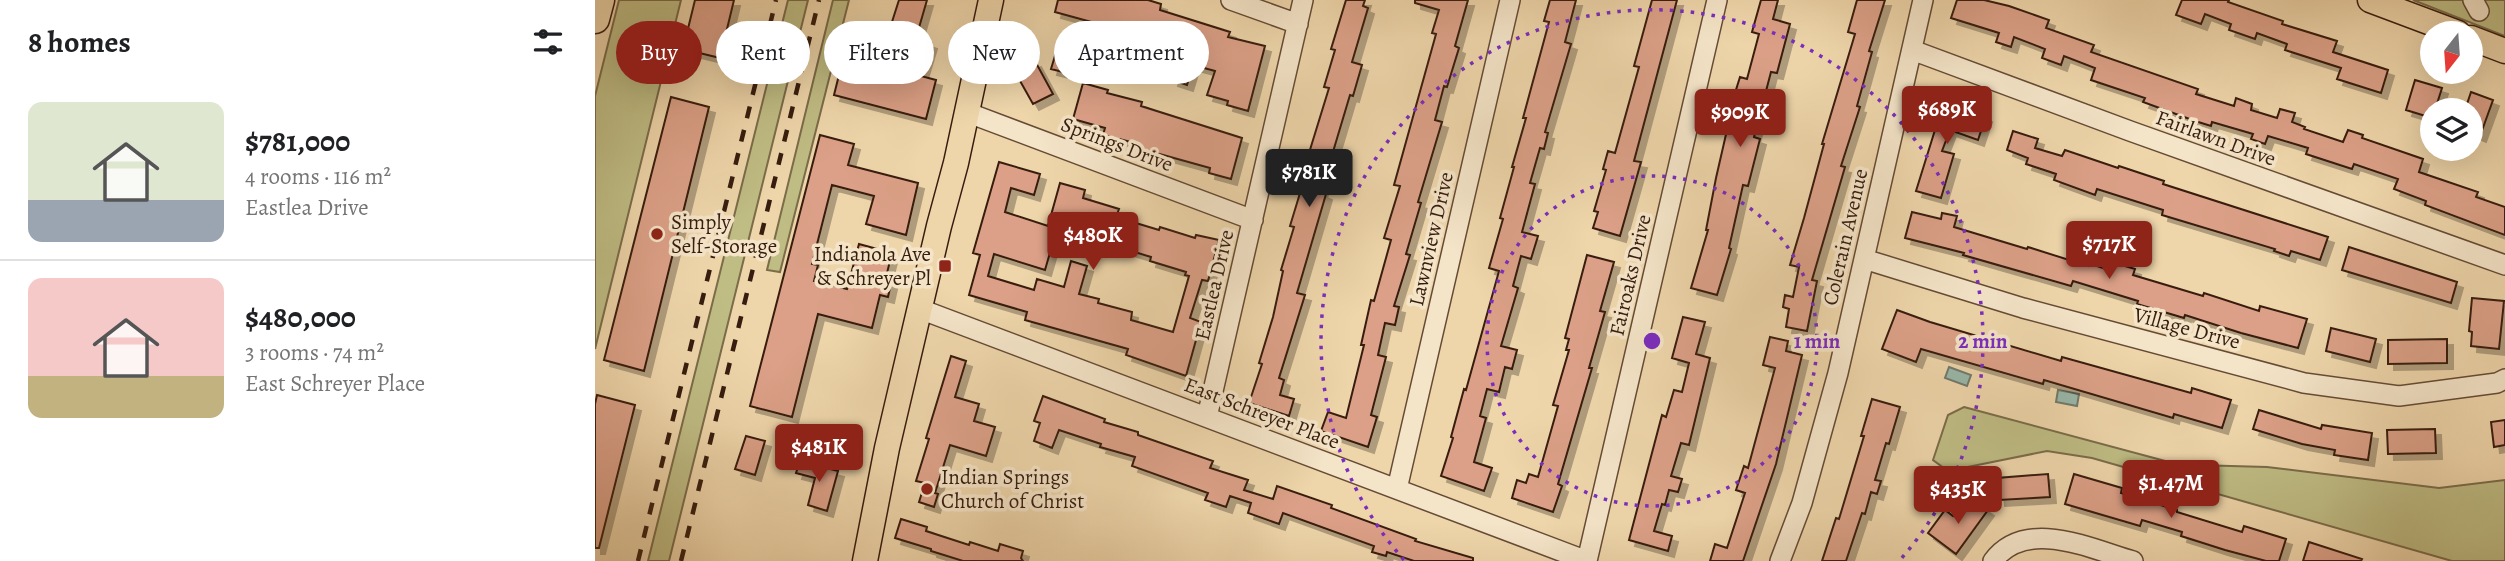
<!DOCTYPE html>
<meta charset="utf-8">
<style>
body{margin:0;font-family:Alegreya,serif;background:#f6f6f6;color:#202124;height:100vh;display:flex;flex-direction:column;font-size:26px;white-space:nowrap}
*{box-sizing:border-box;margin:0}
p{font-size:23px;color:#757577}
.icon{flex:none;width:38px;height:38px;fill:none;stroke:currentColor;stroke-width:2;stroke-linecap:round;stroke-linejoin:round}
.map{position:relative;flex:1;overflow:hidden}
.panel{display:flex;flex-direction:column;background:#fff;width:595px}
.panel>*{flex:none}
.guide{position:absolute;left:21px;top:21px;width:665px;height:63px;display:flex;gap:14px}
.needle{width:46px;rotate:197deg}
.fabs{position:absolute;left:1825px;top:21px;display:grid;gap:14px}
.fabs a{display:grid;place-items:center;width:63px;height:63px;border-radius:50%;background:#fff;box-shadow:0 7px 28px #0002;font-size:35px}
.price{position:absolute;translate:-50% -60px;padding:0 16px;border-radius:7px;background:#8f2418;color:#fff;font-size:23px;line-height:46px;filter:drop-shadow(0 2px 4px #0008)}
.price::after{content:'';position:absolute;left:50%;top:42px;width:21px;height:16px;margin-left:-10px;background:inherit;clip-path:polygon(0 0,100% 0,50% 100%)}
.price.current{background:#222;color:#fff}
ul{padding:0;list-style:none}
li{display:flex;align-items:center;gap:21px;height:175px;padding:0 28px}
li+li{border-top:2px solid #e0e0e0}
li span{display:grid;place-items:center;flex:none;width:196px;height:140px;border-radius:14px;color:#555}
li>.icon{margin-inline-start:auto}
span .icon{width:84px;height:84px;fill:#fffc;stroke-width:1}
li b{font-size:30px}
h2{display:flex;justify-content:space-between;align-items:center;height:84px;padding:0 28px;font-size:30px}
.pill{padding:0 24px;border-radius:32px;background:#fff;box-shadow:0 7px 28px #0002;font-size:24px;line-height:63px}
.pill.current{background:#8f2418;color:#fff}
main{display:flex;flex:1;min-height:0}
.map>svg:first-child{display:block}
.green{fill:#bfbc84;stroke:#7b6c4a;stroke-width:2}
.water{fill:#99b8ab;stroke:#727a6d;stroke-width:2}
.building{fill:#dba087;stroke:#371d0f;stroke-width:2;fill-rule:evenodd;filter:url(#shadow)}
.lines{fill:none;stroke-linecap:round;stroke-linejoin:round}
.minor-casing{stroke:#654b36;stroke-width:22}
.major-casing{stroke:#371d0f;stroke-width:27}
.highway-casing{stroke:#371d0f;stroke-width:31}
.minor{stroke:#f4e4c8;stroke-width:19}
.major{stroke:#eed5aa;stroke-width:24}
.highway{stroke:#eed5aa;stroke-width:28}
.rail{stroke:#371d0f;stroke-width:4.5;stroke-dasharray:12 12;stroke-linecap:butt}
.ring{fill:none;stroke:#7b2cbf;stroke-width:3.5;stroke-dasharray:3.5 7}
.poi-dot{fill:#8f2418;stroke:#f4e4c8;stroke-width:2.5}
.labels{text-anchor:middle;stroke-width:7;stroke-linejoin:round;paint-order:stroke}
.street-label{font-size:21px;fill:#371d0f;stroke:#f4e4c8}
.poi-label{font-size:21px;fill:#371d0f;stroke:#f4e4c8;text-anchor:start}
.centre{fill:#7b2cbf;stroke:#f4e4c8;stroke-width:3.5}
.ring-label{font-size:21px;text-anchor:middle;font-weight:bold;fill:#7b2cbf;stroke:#f4e4c8;stroke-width:7;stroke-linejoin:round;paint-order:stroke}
</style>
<main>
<section class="panel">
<h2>8 homes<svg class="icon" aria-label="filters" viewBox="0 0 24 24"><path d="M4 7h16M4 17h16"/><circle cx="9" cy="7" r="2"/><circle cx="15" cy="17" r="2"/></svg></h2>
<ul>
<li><span style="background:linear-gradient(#dfe7d0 70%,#9aa5b1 0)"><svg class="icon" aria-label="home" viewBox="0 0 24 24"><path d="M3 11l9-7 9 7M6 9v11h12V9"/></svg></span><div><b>$781,000</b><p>4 rooms · 116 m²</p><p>Eastlea Drive</p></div></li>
<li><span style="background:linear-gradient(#f6c9c9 70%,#c2b280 0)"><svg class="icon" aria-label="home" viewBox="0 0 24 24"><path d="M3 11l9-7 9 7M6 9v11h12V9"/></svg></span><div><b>$480,000</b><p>3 rooms · 74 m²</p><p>East Schreyer Place</p></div></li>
</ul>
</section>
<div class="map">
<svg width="1910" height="561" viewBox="0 0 1910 561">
<defs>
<filter id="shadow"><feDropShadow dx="6" dy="6" stdDeviation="0" flood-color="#0004"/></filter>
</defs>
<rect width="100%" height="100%" fill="#eed5aa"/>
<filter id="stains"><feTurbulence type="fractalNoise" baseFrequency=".00286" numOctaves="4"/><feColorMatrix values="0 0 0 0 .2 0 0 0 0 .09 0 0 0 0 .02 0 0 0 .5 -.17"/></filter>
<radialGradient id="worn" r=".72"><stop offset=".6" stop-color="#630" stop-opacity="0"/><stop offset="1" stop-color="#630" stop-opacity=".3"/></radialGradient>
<path class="green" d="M24 0H86L0 349V96Z
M193 0H213L74 561H53Z
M238 0H254L185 272 172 270Z
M1818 0H1910V36Z
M1369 407 1574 462 1600 465 1672 467 1844 488 1910 480V561H1857L1497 458 1452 451 1353 471 1338 460 1353 415Z"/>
<path class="water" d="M1354 367 1376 375 1372 386 1350 378Z
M1463 390 1484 394 1482 406 1461 402Z"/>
<path class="building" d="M100 0H139L125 58 88 49Z
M304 0H332L321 38 336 43 326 76 341 80 331 119 239 95 249 55 294 67 306 28 296 25Z
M463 0H553L566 4 565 10 635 32 633 37 670 46 653 111 632 105 633 101 612 95 620 71 598 65 592 85 577 80 587 51 564 44 555 74 535 68 542 42 499 27 500 23 460 12Z
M751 0H770L768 6 773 8 757 62 767 65 758 96 755 95 726 192 731 194 702 293 710 295 684 378 689 380 685 395 699 399 694 416 654 403 667 364 664 363 678 317 688 271 686 270 699 227 695 226 709 180 706 179 734 88 729 87 740 50 736 49Z
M820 0H873L860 46 864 48 852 87 849 86 840 120 847 122 823 202 826 203 811 254 815 255 799 306 804 307 800 325 790 323 783 355 791 357 776 415 782 417 773 447 726 431 733 412 751 418 769 345H766L776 300 779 301 796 240 789 238 805 186 799 185 841 34 837 33 844 10 820 3Z
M955 0H981L970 42 976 44 950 132 953 133 949 149 945 148 935 183 940 184 927 232 943 236 936 259 926 256 918 286 923 288 906 346 922 350 917 369 910 367 904 392 892 389 885 416 891 418 879 462 897 468 889 491 846 476 858 438 856 437 869 389 871 390 904 271 894 268 908 219 905 218 919 167H917L931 118H928L954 22 949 21Z
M1057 0H1082L1039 161 1046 162 1025 236 998 228 1003 212 999 211 1011 170 1008 169 1013 151 1020 153 1044 67 1039 66Z
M1166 0H1183L1178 19 1195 24 1182 73 1176 72 1159 137 1165 139 1153 186 1148 185 1134 248 1136 249 1122 295 1096 288 1113 230H1111L1121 178 1132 130 1139 132 1148 95 1140 93 1145 77 1152 79 1164 34 1157 32Z
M1262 0H1290L1274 51 1277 52 1262 106 1265 107 1246 166 1250 167 1217 280 1222 281 1212 331 1191 327 1194 309 1188 307 1190 295 1198 297 1204 267 1195 265 1209 218 1229 144H1227L1260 34 1253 32Z
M1362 0H1389L1414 6 1454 20 1451 28 1499 45 1496 52 1603 89 1601 94 1639 106 1641 98 1657 104 1656 110 1682 118 1685 109 1700 113 1697 122 1710 127 1709 129 1748 142 1753 130 1768 135 1767 138 1828 159 1824 172 1883 192 1881 197 1910 207V235L1830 205 1831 201 1799 189 1803 179 1759 164 1757 169 1711 154 1713 148 1673 136 1670 144 1656 139 1658 134 1617 122 1616 126 1600 121 1548 102 1550 98 1496 80 1500 68 1469 56 1466 65 1447 58 1450 49 1419 37 1416 47 1401 42 1404 33 1356 18Z
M1587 0H1634L1633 2 1688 21 1687 24 1742 41 1738 52 1793 70 1786 93 1742 79 1746 68 1690 50 1692 44 1662 33 1660 39 1634 30 1636 24 1610 14 1606 24 1581 15Z
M463 46 479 50 472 73 456 69Z
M440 61 458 94 438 104 420 72Z
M1820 80 1847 88 1840 110H1838L1837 118 1811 110Z
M488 83 513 90 512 93 547 102 546 106 647 138 636 179 614 173 615 168 543 148 544 144 508 135 510 128 478 119Z
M1876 92 1898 100 1885 136 1876 132V110H1870Z
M76 97 114 107 49 371 9 360Z
M1349 101 1391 116 1383 140 1355 130 1347 151 1359 154 1346 198 1321 191Z
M1418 131 1443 139 1440 148 1467 156 1470 150 1523 168 1524 166 1569 181 1568 184 1733 237 1725 260 1696 251 1694 256 1679 251 1680 249 1567 215 1568 210 1502 189 1500 195 1459 180 1461 174 1431 164 1433 158 1412 150Z
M225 135 259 144 253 165 323 183 311 235 271 224 279 196 237 185 217 264 223 265 219 281 252 289 264 244 297 253 291 277 297 279 293 297 285 295 277 328 223 314 197 417 155 406Z
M404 162 445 174 439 195 416 188 410 212 453 226 465 183 490 190 488 198 524 209 521 217 564 230 565 227 600 238 601 235 624 240 613 281 607 280 595 318 606 322 591 376 531 355 533 349 430 320 432 312 374 295 385 255 378 253ZM480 227 522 240 520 246 556 257 555 261 591 272 590 275 594 276 578 332 536 320 537 312 503 303 504 299 484 294 492 266 476 261 469 287 442 279 439 290 393 276 399 254 450 270 461 232 477 237Z
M1317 212 1346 219 1347 213 1362 216 1359 227 1432 249 1433 247 1493 266V263L1508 268 1510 260 1540 269 1538 275 1608 296 1609 293 1664 311 1665 306 1712 319 1703 348 1646 333 1590 315 1589 318 1542 304 1543 301 1478 281 1476 286 1368 255 1369 253 1310 238Z
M1754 247 1862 282 1856 303 1747 270Z
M992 255 1019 262 1005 311 1010 312 994 368H997L963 484 967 486 958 512 917 498 922 480 931 483 934 474 943 477 963 406 958 405 974 350H971L974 339 970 338Z
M1877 298 1909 301 1904 349 1876 346 1877 332 1874 331Z
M1302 310 1335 322 1466 361 1467 357 1596 393 1597 388 1636 400 1627 428 1579 414 1578 418 1449 380 1448 384 1326 349 1321 362 1287 349Z
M1088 317 1110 322 1101 354 1115 358 1094 445 1086 443 1076 476 1087 479 1083 492 1074 490 1070 505 1067 504 1059 531 1077 536 1073 551 1034 540 1067 415 1071 417 1079 390 1087 392 1094 363 1077 358Z
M1736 328 1781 339 1775 362 1731 351Z
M1175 337 1193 341 1191 351 1207 355 1181 464 1148 561H1115L1120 544 1132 548 1150 493 1141 490 1149 466 1153 468 1180 368 1168 365Z
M1852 339V363L1793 364V340Z
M356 356 371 361 360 397 384 404 379 421 400 427 391 456 355 445 340 493 343 494 339 507 324 502 330 483 321 481 334 439 331 438Z
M2 395 40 405 4 548H0V404Z
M448 396 510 419 509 422 543 432V435L618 461 615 468 653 480 649 490 678 499 682 486 737 505 736 508 821 539 820 541 878 558V561H819L792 552 791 556 777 552 779 546 688 513 684 524 653 513 656 503 635 496 631 507 610 500 613 493 537 466 540 457 505 447 506 444 464 430 457 448 439 441 445 423 439 421Z
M1277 399 1305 407 1294 444 1291 443 1280 480 1286 481 1282 494 1276 492 1270 514 1267 513 1251 561H1227L1241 518 1244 519 1269 436H1266Z
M1664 410 1726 429 1727 425 1777 433 1773 460 1739 455 1740 450 1707 444 1658 429Z
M1910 420V445L1899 447 1896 422Z
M1840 429 1841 453 1793 454 1792 430Z
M151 436 170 441 160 475 140 469Z
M205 461 243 471 232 511 213 505 220 478 201 473Z
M1453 474 1455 497 1404 500 1402 478Z
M1479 474 1527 488 1526 493 1582 510V512L1647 532 1649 526 1691 539 1684 561H1671L1630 550 1586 536 1587 532 1547 520 1545 526 1470 504Z
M1380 501 1393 510 1361 554 1333 533 1350 510 1358 516 1368 502 1375 507Z
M306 519 332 527 331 531 374 545 375 542 403 551 405 544 428 551 426 558 428 561H368L336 551V549L300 538Z
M1714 542 1767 559 1766 561H1708Z"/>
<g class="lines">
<defs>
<path id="minor" d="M636 0 703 24
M1878 0 1884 11
M1317 50 1535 131 1910 265
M371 112 658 220
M1269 259 1428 308 1709 383 1804 396 1902 383 1910 379
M325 309 992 561
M612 417 708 0
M802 489 915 0
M992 561 1122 0
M1185 561 1207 503 1243 373 1328 0
M1398 561C1431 517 1496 549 1538 561"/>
<path id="major" d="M1775 0 1863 33
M1876 38 1910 51
M270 561 292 448 344 226 361 163 396 0"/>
<path id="highway" d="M0 19 5 0"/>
</defs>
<use href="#minor" class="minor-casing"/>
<use href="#major" class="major-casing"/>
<use href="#highway" class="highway-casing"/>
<use href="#minor" class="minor"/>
<use href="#major" class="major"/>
<use href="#highway" class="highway"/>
<path class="rail" d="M43 561 181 0
M86 561 224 0"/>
</g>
<g class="ring">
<circle cx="1057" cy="341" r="165"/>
<path d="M809 560A331 331 0 1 1 1305 560"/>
</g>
<g class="poi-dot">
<circle cx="62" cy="234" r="7"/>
<rect x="343" y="259" width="14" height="14" rx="3.5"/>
<circle cx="332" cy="489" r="7"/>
</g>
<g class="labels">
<g class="street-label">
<text transform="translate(1621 138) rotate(20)" y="7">Fairlawn Drive</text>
<text transform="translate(522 144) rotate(21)" y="7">Springs Drive</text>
<text transform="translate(1250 237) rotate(-77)" y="7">Colerain Avenue</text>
<text transform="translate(836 239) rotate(-77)" y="7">Lawnview Drive</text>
<text transform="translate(1035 275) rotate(-77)" y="7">Fairoaks Drive</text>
<text transform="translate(619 285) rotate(-77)" y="7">Eastlea Drive</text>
<text transform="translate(1592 328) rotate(15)" y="7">Village Drive</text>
<text transform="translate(667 413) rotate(21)" y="7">East Schreyer Place</text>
</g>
<g class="poi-label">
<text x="76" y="229">Simply<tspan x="76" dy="24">Self-Storage</tspan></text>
<text x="336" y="261" text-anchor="end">Indianola Ave<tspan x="336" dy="24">&amp; Schreyer Pl</tspan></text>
<text x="346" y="484">Indian Springs<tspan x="346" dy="24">Church of Christ</tspan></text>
</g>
</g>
<circle cx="1057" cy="341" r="10" class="centre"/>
<g class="ring-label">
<text x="1222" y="348">1 min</text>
<text x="1388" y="348">2 min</text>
</g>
<rect width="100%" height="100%" filter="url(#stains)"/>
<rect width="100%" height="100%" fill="url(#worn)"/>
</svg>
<div class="fabs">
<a><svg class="needle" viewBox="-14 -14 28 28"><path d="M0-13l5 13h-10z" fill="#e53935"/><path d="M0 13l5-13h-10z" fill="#757577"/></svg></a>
<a><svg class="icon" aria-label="layers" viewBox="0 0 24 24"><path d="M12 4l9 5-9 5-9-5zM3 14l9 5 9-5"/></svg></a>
</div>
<b class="price" style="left:1352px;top:146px">$689K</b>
<b class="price" style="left:1145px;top:149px">$909K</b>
<b class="price current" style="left:714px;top:209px">$781K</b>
<b class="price" style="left:498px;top:272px">$480K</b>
<b class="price" style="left:1514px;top:281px">$717K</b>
<b class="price" style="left:224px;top:484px">$481K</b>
<b class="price" style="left:1576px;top:520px">$1.47M</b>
<b class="price" style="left:1363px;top:526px">$435K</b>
<div class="guide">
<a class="pill current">Buy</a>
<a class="pill">Rent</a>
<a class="pill">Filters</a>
<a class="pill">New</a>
<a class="pill">Apartment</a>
</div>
</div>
</main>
